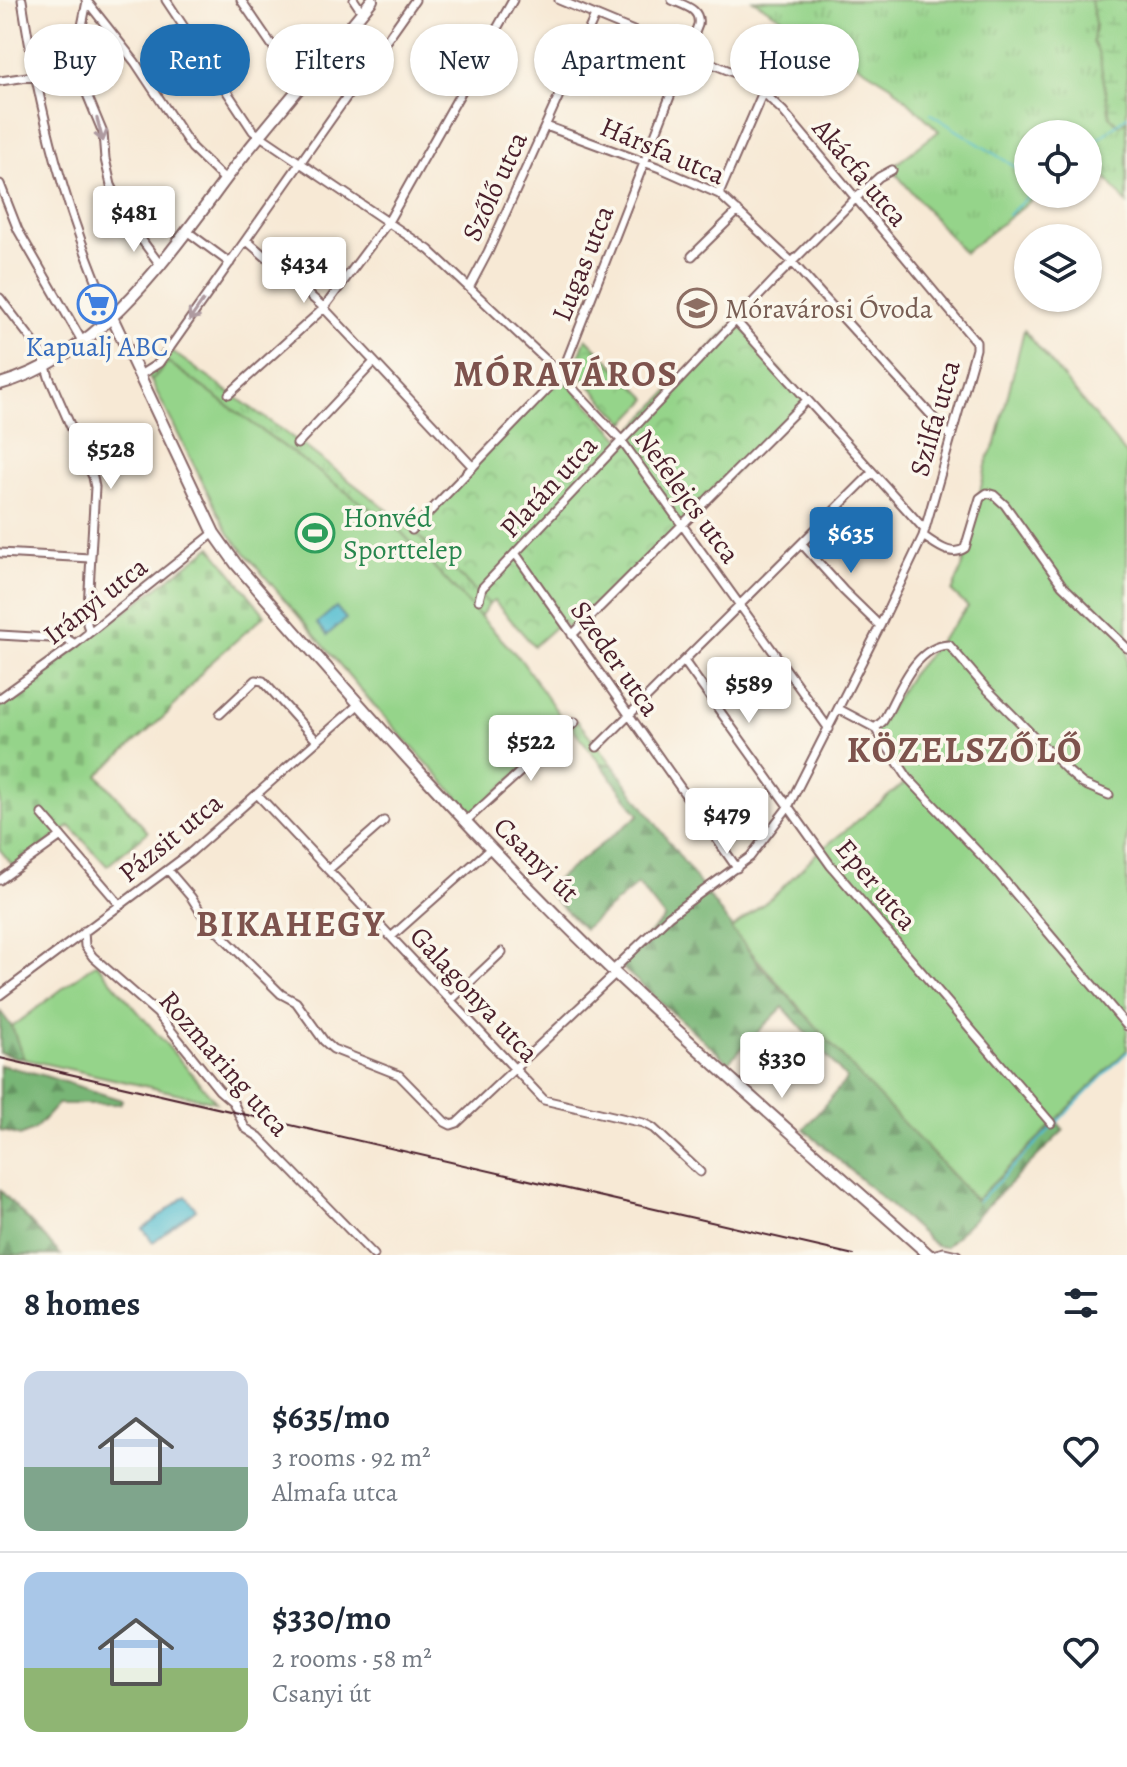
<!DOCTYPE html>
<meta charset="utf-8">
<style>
body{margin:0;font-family:Alegreya,serif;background:#f6f6f7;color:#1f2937;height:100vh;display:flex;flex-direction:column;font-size:30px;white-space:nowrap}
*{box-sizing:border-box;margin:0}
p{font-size:26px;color:#747a83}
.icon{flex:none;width:44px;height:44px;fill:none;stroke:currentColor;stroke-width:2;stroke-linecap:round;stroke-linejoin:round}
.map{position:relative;height:1255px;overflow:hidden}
.drawer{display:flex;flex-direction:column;background:#fff;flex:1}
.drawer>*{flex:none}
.top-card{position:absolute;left:24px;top:24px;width:1080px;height:72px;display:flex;gap:16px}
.fabs{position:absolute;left:1014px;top:120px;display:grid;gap:16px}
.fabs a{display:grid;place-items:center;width:88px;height:88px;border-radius:50%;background:#fff;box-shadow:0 2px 6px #0004;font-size:40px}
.price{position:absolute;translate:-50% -68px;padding:0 18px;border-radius:8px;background:#fff;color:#222;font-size:26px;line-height:52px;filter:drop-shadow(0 2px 4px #0008)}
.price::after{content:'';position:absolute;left:50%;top:48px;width:24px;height:18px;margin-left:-12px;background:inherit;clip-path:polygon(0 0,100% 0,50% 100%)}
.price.on{background:#1f6fb2;color:#fff}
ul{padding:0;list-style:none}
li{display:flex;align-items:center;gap:24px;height:200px;padding:0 24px}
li+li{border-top:2px solid #e0e1e3}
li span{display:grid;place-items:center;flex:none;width:224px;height:160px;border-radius:16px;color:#555}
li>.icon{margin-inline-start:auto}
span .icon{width:96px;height:96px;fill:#fffc;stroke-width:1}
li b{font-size:34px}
h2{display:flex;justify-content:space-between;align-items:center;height:96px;padding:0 24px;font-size:34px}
.pill{padding:0 28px;border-radius:36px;background:#fff;box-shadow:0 2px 6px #0004;font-size:28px;line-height:72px}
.pill.on{background:#1f6fb2;color:#fff}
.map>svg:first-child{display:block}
.grass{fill:url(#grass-tufts);stroke:#707a5a;stroke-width:2}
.forest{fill:url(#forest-firs);stroke:#616a50;stroke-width:2}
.wetland{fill:url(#wetland-marsh);stroke:#707a5a;stroke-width:2}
.cemetery{fill:url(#cemetery-stones);stroke:#707a5a;stroke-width:2}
.park{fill:url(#park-crowns);stroke:#707a5a;stroke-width:2}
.garden{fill:#95d48a;stroke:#707a5a;stroke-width:2}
.water{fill:#54bed0;stroke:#4f6e7e;stroke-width:2}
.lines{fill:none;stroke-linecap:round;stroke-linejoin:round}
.stream{stroke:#54bed0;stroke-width:2}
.street-casing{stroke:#876666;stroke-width:11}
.secondary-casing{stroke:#876666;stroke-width:14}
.street{stroke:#fff;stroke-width:7}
.secondary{stroke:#fff;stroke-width:10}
.rail{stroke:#4a1f2b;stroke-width:2}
.oneway{stroke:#ae9aa0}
.labels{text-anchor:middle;stroke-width:7;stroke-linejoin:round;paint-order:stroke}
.street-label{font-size:28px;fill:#4a1f2b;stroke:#fbf7ec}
.education-label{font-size:28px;fill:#785e54;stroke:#fbf7ec;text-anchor:start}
.shop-label{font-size:28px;fill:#366cbe;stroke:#fbf7ec}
.leisure-label{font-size:28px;fill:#27864d;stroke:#fbf7ec;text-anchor:start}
.district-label{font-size:36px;font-weight:bold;letter-spacing:2px;fill:#7e534d;stroke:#fbf7ec}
</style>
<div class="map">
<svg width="1127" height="1255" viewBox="0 0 1127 1255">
<defs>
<pattern id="grass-tufts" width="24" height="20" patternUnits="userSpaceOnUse" patternTransform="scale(2)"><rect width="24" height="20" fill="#95d48a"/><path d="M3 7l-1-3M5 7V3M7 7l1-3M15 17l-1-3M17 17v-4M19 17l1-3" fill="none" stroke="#82b677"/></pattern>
<pattern id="forest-firs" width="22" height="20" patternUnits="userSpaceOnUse" patternTransform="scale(2)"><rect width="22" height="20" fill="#78b676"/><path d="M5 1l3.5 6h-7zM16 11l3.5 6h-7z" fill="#649361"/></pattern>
<pattern id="wetland-marsh" width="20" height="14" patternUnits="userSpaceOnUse" patternTransform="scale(2)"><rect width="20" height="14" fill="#95d48a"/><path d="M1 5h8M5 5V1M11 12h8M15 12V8" fill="none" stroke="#82b677"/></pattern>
<pattern id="cemetery-stones" width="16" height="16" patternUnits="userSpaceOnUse" patternTransform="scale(2)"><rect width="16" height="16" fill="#95d48a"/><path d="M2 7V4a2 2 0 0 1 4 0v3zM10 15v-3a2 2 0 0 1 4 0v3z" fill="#82b677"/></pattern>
<pattern id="park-crowns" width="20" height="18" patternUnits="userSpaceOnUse" patternTransform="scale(2)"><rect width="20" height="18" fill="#95d48a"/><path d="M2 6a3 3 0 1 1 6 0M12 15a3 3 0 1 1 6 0" fill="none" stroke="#82b677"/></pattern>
</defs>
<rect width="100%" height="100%" fill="#fbf7ec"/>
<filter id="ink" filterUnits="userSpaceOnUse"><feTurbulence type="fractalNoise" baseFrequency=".0125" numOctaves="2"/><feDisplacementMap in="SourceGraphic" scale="16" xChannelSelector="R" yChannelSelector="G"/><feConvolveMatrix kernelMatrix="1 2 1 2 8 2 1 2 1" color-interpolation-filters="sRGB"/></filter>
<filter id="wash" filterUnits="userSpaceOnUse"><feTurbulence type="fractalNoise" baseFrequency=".006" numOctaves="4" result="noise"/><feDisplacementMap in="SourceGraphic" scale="32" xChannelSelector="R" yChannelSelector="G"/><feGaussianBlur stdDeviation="1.8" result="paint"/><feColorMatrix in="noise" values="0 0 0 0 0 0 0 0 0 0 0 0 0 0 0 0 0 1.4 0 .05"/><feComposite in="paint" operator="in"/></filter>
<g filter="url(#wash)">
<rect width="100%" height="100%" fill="#f7e9d5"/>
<path class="grass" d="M753 0H1127V204L1099 169 1088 177V134H1028V194H1039L964 253 891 168 939 131 891 85Z
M167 348 303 445 407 525 489 604 480 617 401 532 168 362 151 381 145 370 154 366Z
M577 720 612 764H601L572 727Z"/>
<path class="forest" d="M601 764H612L758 963 975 1200 1056 1121 1064 1130 945 1247 936 1246 804 1129 847 1079 783 1007 728 1062 618 964 665 918 638 884 584 929 544 889 639 815Z
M0 1011 12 1027 24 1059 0 1053Z
M0 1065 39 1074 122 1100 120 1104H58L34 1130 20 1136 0 1130Z
M0 1190 60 1254 61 1255H0Z"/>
<path class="wetland" d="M1091 0H1127V120L1120 126 1110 117 1099 54 1093 42 1095 24Z"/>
<path class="cemetery" d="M211 547 265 615 207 666 168 713 98 775 148 832 107 866 70 826 14 867 0 850V706Z"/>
<path class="park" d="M736 321 807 400 572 635 562 621 534 646 494 601 489 604 412 530 561 375 622 440Z
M586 338 648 399 625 423 574 369Z"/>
<path class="garden" d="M1024 330 1127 455V1050L976 1200 861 1078 731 929 776 894 817 853 907 781 875 732 910 676 968 607 952 592 963 565 988 457 996 443Z
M168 362 401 532 521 660 568 727 473 814 372 703 229 534 151 381Z
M96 963 216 1102 24 1059 12 1027Z"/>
<path class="water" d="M336 607 346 619 327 635 317 623Z
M186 1196 196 1209 153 1242 143 1229Z"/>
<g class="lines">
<path class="stream" d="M931 114 1028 175
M1088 147 1127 116
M1008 215 1031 194
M978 1202 1127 1052"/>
</g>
</g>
<g filter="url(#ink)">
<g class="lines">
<defs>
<path id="street" d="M22 0C39 111 65 212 111 315
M86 0 135 62 192 148 225 180
M166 0 253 131 429 250 545 359 621 440 829 729
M241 0 300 86
M354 0 362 12
M559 0 737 74 763 92 783 111 976 342V349L923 536 880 626 788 807 750 857 669 916 613 970
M87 1 78 46 81 80 103 133 105 159 111 185 130 224 161 266
M0 81 34 76
M546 126 660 168 719 194 792 262 951 437
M0 184 18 230 82 341
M719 194 763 92
M188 232 230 263
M246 240 322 306 473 467
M692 256 738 211
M470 286 488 252 595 16
M0 298 42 353 49 377 93 477 95 487 87 624 90 632
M736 321 925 530
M140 375 159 363 415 0
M229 394 323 309 388 222 513 0
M297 444 374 362
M412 530 561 375 698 25C701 9 685 6 672 0
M923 536C936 544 951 558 965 548L980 498 987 493 994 495 1005 505 1062 585 1127 648
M802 544 844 591 880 626
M0 553 90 558
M515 553 737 868
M479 600 482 588 776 278 855 199 879 177 892 170
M0 635 67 639 75 644
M572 635 807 400
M684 661 831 866 1051 1123
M0 698 75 644 214 533
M839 709 875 728 908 778 997 872 1127 1026
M220 714 256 680 263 681 316 740
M875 728 883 721C898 696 913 646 949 645L985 687 1069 772 1083 784 1109 795
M597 747 871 474
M257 794 544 1100 643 1123 653 1128 700 1172
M42 814 120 905
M466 821 575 722
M168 870 191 897 205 919 281 994 296 1002 324 1041 333 1049 399 1075 445 1122 451 1125 457 1123 616 973
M328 870 384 821
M0 880 61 836
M84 931 85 946 93 957 157 1013 219 1090 233 1102 245 1128 259 1137 374 1255
M391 937 491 848
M0 995 190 853 359 704
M451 1000 502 952
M932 1255 944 1252 957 1255"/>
<path id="secondary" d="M111 315 214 533 236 564C358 704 480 844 614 972 717 1069 824 1161 929 1255
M0 384C109 354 179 239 244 155 286 103 330 52 372 0"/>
</defs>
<use href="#street" class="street-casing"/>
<use href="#secondary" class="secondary-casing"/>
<use href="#street" class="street"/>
<use href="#secondary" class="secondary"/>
<path class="rail" d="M0 1058 854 1255"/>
</g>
<defs><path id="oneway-shaft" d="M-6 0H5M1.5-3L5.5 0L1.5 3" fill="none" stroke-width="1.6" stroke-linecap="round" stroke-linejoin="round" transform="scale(2)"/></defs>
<g class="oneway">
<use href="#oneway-shaft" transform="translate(100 130) rotate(75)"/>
<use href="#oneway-shaft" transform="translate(196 311) rotate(125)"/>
</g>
</g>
<defs>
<symbol id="supermarket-ring" viewBox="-11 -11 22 22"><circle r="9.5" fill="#fbf7ec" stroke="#3f7fe0" stroke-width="1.5"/><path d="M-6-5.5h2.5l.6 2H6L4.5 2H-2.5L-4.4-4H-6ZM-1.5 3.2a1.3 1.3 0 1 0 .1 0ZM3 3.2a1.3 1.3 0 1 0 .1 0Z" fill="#3f7fe0"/></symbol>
<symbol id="school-ring" viewBox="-11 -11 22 22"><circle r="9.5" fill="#fbf7ec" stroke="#8d6e63" stroke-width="1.5"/><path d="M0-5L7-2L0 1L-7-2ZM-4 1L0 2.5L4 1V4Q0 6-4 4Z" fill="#8d6e63"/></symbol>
<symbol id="stadium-ring" viewBox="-11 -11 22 22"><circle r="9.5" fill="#fbf7ec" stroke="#2e9e5b" stroke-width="1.5"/><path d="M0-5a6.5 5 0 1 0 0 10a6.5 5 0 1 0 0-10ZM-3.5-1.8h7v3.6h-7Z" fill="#2e9e5b"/></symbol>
</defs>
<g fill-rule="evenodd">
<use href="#supermarket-ring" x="75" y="282" width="44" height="44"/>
<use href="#school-ring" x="675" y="286" width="44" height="44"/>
<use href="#stadium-ring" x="293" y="511" width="44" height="44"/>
</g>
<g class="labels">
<g class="street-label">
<text transform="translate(663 150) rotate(23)" y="10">Hársfa utca</text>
<text transform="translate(861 172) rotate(50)" y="10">Akácfa utca</text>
<text transform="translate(494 186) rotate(-65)" y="10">Szőlő utca</text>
<text transform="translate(582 263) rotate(-68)" y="10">Lugas utca</text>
<text transform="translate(934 418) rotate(-74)" y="10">Szilfa utca</text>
<text transform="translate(548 486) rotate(-47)" y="10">Platán utca</text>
<text transform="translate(688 496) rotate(54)" y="10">Nefelejcs utca</text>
<text transform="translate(95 600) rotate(-38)" y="10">Irányi utca</text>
<text transform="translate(616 658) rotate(55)" y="10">Szeder utca</text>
<text transform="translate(170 837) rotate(-39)" y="10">Pázsit utca</text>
<text transform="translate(537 859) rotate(45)" y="10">Csanyi út</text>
<text transform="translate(877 884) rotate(50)" y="10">Eper utca</text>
<text transform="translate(475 994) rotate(47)" y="10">Galagonya utca</text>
<text transform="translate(225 1063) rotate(49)" y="10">Rozmaring utca</text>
</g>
<g class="education-label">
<text x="725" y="318">Móravárosi Óvoda</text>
</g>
<g class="shop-label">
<text x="97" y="356">Kapualj ABC</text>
</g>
<g class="leisure-label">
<text x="343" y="527">Honvéd<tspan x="343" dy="32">Sporttelep</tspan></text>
</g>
<g class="district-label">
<text x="566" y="386">MÓRAVÁROS</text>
<text x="965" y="762">KÖZELSZŐLŐ</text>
<text x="291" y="936">BIKAHEGY</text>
</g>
</g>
</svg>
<div class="fabs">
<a><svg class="icon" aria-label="locate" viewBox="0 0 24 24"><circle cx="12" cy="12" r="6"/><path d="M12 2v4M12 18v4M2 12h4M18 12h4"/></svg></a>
<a><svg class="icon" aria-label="layers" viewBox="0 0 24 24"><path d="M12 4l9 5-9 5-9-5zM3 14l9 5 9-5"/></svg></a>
</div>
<b class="price" style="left:134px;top:254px">$481</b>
<b class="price" style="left:304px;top:305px">$434</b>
<b class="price" style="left:111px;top:491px">$528</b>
<b class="price on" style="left:851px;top:575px">$635</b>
<b class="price" style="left:749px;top:725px">$589</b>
<b class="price" style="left:531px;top:783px">$522</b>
<b class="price" style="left:727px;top:856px">$479</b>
<b class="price" style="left:782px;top:1100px">$330</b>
<div class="top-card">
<a class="pill">Buy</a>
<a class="pill on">Rent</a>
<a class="pill">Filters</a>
<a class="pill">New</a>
<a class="pill">Apartment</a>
<a class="pill">House</a>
</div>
</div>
<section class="drawer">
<h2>8 homes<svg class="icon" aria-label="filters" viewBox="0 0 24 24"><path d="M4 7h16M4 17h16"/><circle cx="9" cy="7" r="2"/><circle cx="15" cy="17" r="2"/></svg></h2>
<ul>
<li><span style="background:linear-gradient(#c9d6e8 60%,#7fa58c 0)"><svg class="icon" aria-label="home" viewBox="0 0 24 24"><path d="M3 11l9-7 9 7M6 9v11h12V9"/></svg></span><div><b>$635/mo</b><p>3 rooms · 92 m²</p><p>Almafa utca</p></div><svg class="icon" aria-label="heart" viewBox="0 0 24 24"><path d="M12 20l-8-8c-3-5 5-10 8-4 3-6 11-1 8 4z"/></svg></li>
<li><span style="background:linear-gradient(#a9c7e8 60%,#8fb573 0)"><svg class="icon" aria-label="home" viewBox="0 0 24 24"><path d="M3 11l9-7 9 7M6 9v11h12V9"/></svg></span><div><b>$330/mo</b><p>2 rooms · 58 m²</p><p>Csanyi út</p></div><svg class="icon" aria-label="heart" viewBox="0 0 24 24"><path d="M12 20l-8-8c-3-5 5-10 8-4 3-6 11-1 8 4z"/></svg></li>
</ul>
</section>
